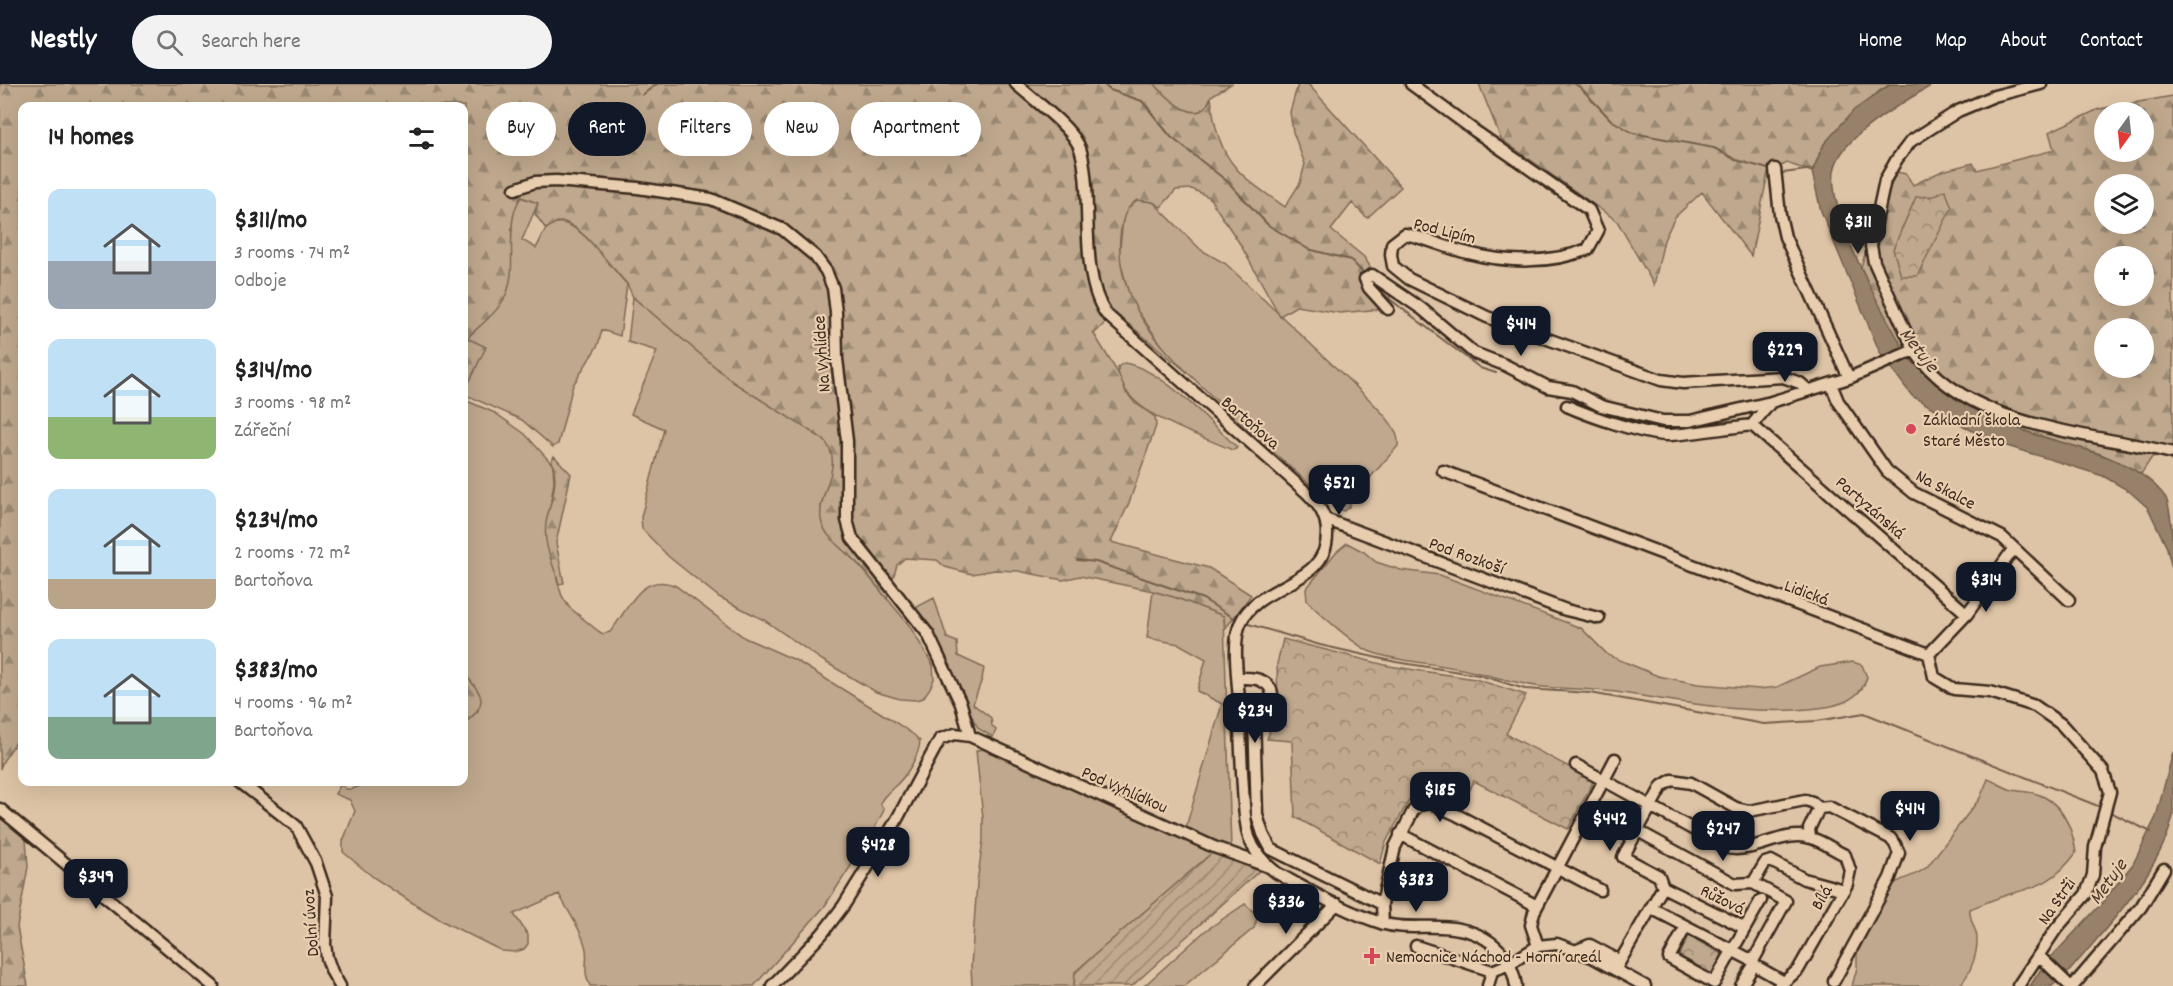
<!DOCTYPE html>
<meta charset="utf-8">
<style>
body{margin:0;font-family:Dekko,sans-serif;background:#f2f2f2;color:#222;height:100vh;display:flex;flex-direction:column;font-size:22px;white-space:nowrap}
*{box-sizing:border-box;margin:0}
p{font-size:20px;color:#767676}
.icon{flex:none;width:33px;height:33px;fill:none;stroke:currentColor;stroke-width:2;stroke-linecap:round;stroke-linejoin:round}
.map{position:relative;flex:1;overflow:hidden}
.drawer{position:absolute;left:18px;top:18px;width:450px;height:684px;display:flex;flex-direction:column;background:#fff;border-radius:12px;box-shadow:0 6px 24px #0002}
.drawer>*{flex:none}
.hud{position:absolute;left:486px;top:18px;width:570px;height:54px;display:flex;gap:12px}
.needle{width:39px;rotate:195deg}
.controls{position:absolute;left:2094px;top:18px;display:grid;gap:12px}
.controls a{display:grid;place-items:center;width:60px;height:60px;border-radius:50%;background:#fff;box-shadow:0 6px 24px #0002;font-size:30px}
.price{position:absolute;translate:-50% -51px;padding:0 14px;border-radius:12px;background:#111827;color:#fff;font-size:20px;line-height:39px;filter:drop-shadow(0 2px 3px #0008)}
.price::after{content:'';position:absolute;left:50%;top:36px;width:18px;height:14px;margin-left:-9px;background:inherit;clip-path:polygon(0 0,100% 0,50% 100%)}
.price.on{background:#222;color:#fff}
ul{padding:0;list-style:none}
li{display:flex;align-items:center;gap:18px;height:150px;padding:0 30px}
li span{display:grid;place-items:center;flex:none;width:168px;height:120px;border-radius:12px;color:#555}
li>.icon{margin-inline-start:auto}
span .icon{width:72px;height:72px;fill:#fffc;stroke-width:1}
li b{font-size:26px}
h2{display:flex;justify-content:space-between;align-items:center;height:72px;padding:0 30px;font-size:26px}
.pill{padding:0 21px;border-radius:27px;background:#fff;box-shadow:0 6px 24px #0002;font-size:21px;line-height:54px}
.pill.on{background:#111827;color:#fff}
header{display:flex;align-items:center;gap:36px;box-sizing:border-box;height:84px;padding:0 30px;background:#111827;color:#fff}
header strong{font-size:28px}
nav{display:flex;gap:33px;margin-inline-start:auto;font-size:21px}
.search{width:420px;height:54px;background:#f2f2f2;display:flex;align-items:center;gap:15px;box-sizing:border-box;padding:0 21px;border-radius:33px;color:#767676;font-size:22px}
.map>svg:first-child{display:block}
.grass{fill:#bfa88d;stroke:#7d6956;stroke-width:1.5}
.forest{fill:url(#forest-firs);stroke:#7d6956;stroke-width:1.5;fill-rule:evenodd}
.park{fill:url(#park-crowns);stroke:#7d6956;stroke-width:1.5}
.garden{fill:url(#garden-furrows);stroke:#7d6956;stroke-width:1.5}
.water{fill:#97816b;stroke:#725e4c;stroke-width:1.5}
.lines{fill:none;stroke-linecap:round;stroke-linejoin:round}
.stream{stroke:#725e4c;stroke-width:2}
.minor-casing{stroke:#3b2a1e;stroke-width:15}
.minor{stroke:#e8ceaf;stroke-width:10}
.poi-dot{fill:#d1495b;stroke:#e8ceaf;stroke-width:2}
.labels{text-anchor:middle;stroke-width:4.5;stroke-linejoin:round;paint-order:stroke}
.street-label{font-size:18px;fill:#3b2a1e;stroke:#e8ceaf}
.poi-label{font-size:18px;fill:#3b2a1e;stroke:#e8ceaf;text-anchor:start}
.water-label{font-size:20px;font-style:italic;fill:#4d3b2d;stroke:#e8ceaf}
</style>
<header>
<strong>Nestly</strong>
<div class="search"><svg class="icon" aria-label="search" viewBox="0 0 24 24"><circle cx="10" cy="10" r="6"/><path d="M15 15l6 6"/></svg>Search here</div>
<nav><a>Home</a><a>Map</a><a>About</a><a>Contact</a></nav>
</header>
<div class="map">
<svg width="2173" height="902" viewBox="0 0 2173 902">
<defs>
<pattern id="forest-firs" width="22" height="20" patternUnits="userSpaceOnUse" patternTransform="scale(1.5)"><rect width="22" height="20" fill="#bfa88d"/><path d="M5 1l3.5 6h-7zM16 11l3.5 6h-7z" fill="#9c8973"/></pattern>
<pattern id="park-crowns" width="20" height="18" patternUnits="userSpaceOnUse" patternTransform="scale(1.5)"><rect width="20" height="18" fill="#bfa88d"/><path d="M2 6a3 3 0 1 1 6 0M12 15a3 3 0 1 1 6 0" fill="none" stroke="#9c8973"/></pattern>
<pattern id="garden-furrows" width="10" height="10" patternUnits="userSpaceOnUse" patternTransform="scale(1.5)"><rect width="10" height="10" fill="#bfa88d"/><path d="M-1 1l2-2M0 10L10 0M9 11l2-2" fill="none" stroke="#9c8973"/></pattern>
</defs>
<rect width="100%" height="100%" fill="#dec4a6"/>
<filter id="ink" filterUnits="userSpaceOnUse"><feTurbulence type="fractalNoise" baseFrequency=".0167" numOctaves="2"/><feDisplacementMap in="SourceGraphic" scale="12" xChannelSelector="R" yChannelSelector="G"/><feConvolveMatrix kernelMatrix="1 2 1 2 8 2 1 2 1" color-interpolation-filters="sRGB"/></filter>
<g filter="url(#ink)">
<path class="grass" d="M1154 0H1231L1211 12C1200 48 1167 13 1154 0Z
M520 113 538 119 522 156 536 164C540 158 543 148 547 144 572 120 611 186 627 200L620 252 602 246 598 261 573 301 558 360 553 363 522 336 466 311 468 300 475 287 466 255 497 223 509 197 513 126Z
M1137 116 1153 118 1201 166 1226 180 1371 317C1382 329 1400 345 1398 362L1354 412 1349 423 1344 427 1338 425 1237 336 1168 270 1131 218 1119 173 1123 135 1126 126Z
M633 213 733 298 823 355 830 362 833 375 832 387 821 421 822 437 827 449 861 483 909 541 933 581 934 595 930 604 923 614 916 616 900 615 876 608 822 576 764 536 719 513 669 473 642 445 641 433 664 345 631 330 657 267 628 258Z
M1124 279C1163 285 1208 337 1237 363L1236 365 1232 366C1197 349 1118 329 1118 283Z
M467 317 495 329 525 350 553 381 554 398 551 416 557 496 562 512 569 523 598 547 603 550 610 548C628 527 640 486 676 502L745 554 795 576 889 634 914 651 920 657C919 673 905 694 893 704 887 710 884 711 880 719L884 726 871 751 824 823 754 902H590C581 882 590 877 585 861 580 843 567 826 559 810L514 830 528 851V860L524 865 516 868 502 867 446 839 408 816 373 793 343 768V757L355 727 350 716 335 710 341 700 346 705H352L372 698H464V640L478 627 479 609 464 589V326Z
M1347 459 1364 468 1376 478 1401 486 1440 491 1581 544 1608 571 1658 592 1698 600 1759 605 1777 603 1820 583 1853 578 1862 581 1867 593C1862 612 1845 620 1826 623 1758 633 1689 619 1622 609 1594 604 1564 606 1536 602 1509 598 1483 589 1456 584 1428 578 1398 578 1371 568 1357 563 1319 529 1307 517L1306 505 1336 468Z
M1153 507 1177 514 1224 532 1231 765 1186 743 1222 620 1197 607 1206 575 1179 560 1147 554Z
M934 514 947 554 957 558 958 572 984 584 982 595 973 620 991 634 992 642 996 646 993 653 979 645 975 639 944 569 915 524Z
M985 663 1215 766 1075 888 1074 902H972L971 882 977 799 983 756V734L976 667Z
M1988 695C1995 698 2002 702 2009 705 2018 708 2028 707 2037 710 2062 718 2073 745 2076 769 2056 796 2041 802 2010 810 1996 814 1983 820 1970 825 1969 834 1973 840 1976 848 1980 865 1971 890 1959 902H1852L1857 884V869L1892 801C1903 793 1915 793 1927 783L1980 714Z
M1245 820 1258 832 1254 844 1184 902H1144L1205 847Z"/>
<path class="forest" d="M0 0H1154C1167 13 1200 48 1211 13 1213 37 1219 65 1236 84 1248 99 1269 111 1285 123L1300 99 1305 80 1293 48 1290 28 1298 0H1308L1401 103 1367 134 1352 119 1331 146 1364 173 1382 201 1389 206 1391 224 1340 229 1296 222 1280 232 1240 160 1209 113 1192 105 1176 106 1161 123 1153 118 1137 116C1124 125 1122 137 1120 152 1116 209 1149 251 1188 289L1115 229 1094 250 1118 289 1126 308 1135 319 1155 333 1156 342 1129 419 1111 458 1209 484 1251 511 1225 545 1224 532 1177 514 1153 507 1080 492 1063 496 1018 487 995 486 972 490 945 483 937 476 905 474 897 481 887 515C878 504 870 492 860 482 847 468 825 455 821 436 817 407 847 381 823 355L733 298 633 213 627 200 588 155 576 144 565 138H557L546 145 535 130 538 119 521 113C502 142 520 182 505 213 497 229 479 242 467 254L486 263 468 300 466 311 464 310V22H22V653L20 652 3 677 0 685Z
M1479 0H1891L1879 7 1824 60 1812 88 1787 79 1768 89 1751 172 1702 108 1675 133 1664 156 1654 201 1617 137 1501 55Z
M2173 12V378L2162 371 2152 373 2141 390 2101 370 2031 349 1983 328 1946 306 1910 276 1876 217 1861 183 1878 127 1897 88 1906 90 1913 101 1942 87 1973 79 1977 86 2054 66 2049 48 2099 25ZM2104 28H2144V68H2104ZM2104 100H2144V140H2104ZM2104 172H2144V212H2104ZM2104 244H2144V284H2104Z
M554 372 571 390 556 459 564 499 559 500C553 479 543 462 546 439 549 421 561 396 551 378Z
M464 589C484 613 489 618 464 640Z
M0 722 26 755 28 783 17 843 28 902H0Z"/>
<path class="park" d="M1945 106 1952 123 1917 192H1901L1893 165 1916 113 1934 112Z
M1283 555 1389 582 1475 595 1526 611 1506 650 1594 696 1568 745 1474 697 1463 721 1434 707 1413 709 1386 758 1380 780 1295 733 1292 657 1267 655 1278 624 1277 580Z
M1689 852 1724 871 1714 891 1679 872Z"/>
<path class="garden" d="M1213 768 1259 787 1132 902H1074L1075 888Z"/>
<path class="water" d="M1891 0H1934C1907 16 1843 51 1835 83 1829 103 1843 143 1851 162 1865 193 1879 222 1896 251 1900 259 1904 268 1910 275 1914 280 1921 285 1927 290 1957 316 1995 337 2033 350 2076 364 2138 374 2166 414 2173 432 2173 468 2173 489L2167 464 2148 424 2129 407 2103 392 1988 356 1912 312 1880 269 1821 127 1812 88 1824 60 1854 26Z
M2173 668C2173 686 2173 715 2173 732 2160 790 2103 847 2066 891L2052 902H2030L2043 882 2101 820 2133 780 2156 733Z"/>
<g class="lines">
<path class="stream" d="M1103 0 1110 6 1142 17 1171 53 1228 98 1268 141 1308 165 1351 176 1366 192
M1575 0 1581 4 1611 36 1633 49 1714 64 1736 76 1772 86
M642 11 657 0
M1778 88 1783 89 1814 85
M1370 196 1387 213 1480 284 1496 289
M1077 476 1096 478 1203 515 1237 536
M1245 539 1320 561 1396 578 1479 591 1525 605 1590 609 1764 640 1817 637 1864 629 2103 724
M2108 727 2151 748"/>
<defs>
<path id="minor" d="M1016 0C1033 15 1068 41 1078 60 1083 69 1084 81 1085 91 1090 133 1082 195 1106 230L1307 409C1319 421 1327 432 1327 449 1328 503 1257 498 1240 540 1232 559 1238 596 1239 617 1240 646 1241 675 1243 704 1244 721 1244 737 1249 753 1254 768 1265 780 1277 789 1310 807 1345 828 1381 839 1400 845 1420 842 1440 843 1478 844 1510 862 1516 902
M1411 0 1475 47 1589 126 1598 147 1588 165C1552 180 1506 179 1468 169 1446 164 1427 154 1405 150L1392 160 1391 171 1393 182 1409 195 1487 233 1661 296 1683 299 1783 293 1800 299 1808 306
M2041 0 1994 12 1958 27 1911 57 1897 75 1885 96 1871 162 1874 178 1914 266C1967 345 2089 348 2173 369
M1775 85 1780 131 1785 153 1849 294
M515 105 535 98 556 97 638 104 711 115 782 145 815 172 826 187 833 204 836 228 837 275 847 357V436L852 454 928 550 961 620 970 652
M1388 225 1369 204 1365 195 1372 191 1422 225 1474 269 1505 281 1548 303 1572 307 1601 322 1663 337H1690L1771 318 1849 294 1914 266
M1831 300 1838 317 1887 387 1914 409 2002 453 2069 516
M1771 318 1752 341 1967 530
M1567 322C1590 332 1646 352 1670 351 1697 349 1725 344 1752 341
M1443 387 1929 570 1934 593 1954 605 1990 608 2035 622 2061 640 2103 687 2110 708 2095 763 2093 791 2086 810 2056 845 2018 902
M1325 435 1566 526 1599 534
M1929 570 1967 530 2014 464
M1238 594C1246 594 1255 593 1262 597 1283 608 1267 630 1249 632
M1254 632 1257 731 1263 750 1271 765 1382 820
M1576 681 1727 764C1755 770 1783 745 1811 754 1822 757 1834 766 1845 771L1850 786 1847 800 1798 886 1779 902
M240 698 296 742 316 779 327 812 325 860 327 874 332 888 340 902
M0 725 213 902
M1638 747 1735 800 1753 799 1765 779 1771 777 1804 795 1844 806
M1400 750 1537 822
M1810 753 1809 745 1819 724 1829 723 1890 754 1895 760 1899 769 1890 794 1834 897
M1753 799 1786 817 1753 877
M1663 803 1659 792 1623 773 1662 702 1672 696 1691 699 1736 724 1749 727 1805 716 1812 718 1819 724
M1651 824 1753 877 1754 881 1784 898
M1383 840 1382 820 1395 763 1413 727 1419 721 1430 719 1457 731 1600 806
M1745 844 1761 816
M1416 862 1492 887
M1538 862 1531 841 1534 828 1615 675
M1575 867 1590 861 1620 877
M2039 872 2070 902
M1615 886 1663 803 1745 844 1714 899 1669 874 1686 842
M772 902 822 850 844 821 896 737 940 655 955 650 970 652 1214 763 1269 783
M1255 902 1337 820
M1488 902 1492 887 1509 880 1538 862 1557 860 1592 873 1645 902
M1741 902 1754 881
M2073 902 2141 823 2164 785"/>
</defs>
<use href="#minor" class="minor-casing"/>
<use href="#minor" class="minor"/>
</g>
</g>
<g class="poi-dot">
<circle cx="1911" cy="345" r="6"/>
<path d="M1369 863h6v6h6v6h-6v6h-6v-6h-6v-6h6z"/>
</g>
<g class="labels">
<g class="street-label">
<text transform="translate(1445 146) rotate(14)" y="6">Pod Lipím</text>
<text transform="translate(821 270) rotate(-94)" y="6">Na Vyhlídce</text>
<text transform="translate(1251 338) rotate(41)" y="6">Bartoňova</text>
<text transform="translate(1946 405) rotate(28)" y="6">Na Skalce</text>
<text transform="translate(1871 423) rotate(41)" y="6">Partyzánská</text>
<text transform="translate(1467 471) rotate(20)" y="6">Pod Rozkoší</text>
<text transform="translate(1807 508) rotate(20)" y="6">Lidická</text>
<text transform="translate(1125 705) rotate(24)" y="6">Pod Vyhlídkou</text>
<text transform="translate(1821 813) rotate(-60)" y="6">Bílá</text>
<text transform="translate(1723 815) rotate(26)" y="6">Růžová</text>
<text transform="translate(2056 817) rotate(-55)" y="6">Na Strži</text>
<text transform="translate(310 839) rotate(-94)" y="6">Dolní úvoz</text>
</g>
<g class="poi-label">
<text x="1923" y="341">Základní škola<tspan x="1923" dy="21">Staré Město</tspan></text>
<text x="1386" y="878">Nemocnice Náchod - Horní areál</text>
</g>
<g class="water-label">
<text transform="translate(1920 265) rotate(52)" y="7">Metuje</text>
<text transform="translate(2107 797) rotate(-54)" y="7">Metuje</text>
</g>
</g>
</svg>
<div class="controls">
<a><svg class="needle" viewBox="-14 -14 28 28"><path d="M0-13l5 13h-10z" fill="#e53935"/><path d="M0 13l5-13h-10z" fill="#767676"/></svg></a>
<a><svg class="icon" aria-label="layers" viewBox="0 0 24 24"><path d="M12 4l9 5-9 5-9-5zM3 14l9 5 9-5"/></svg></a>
<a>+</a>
<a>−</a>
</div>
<b class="price on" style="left:1858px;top:171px">$311</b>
<b class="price" style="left:1521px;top:273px">$414</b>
<b class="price" style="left:1785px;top:299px">$229</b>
<b class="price" style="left:1339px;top:432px">$521</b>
<b class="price" style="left:1986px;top:529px">$314</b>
<b class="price" style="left:1255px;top:660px">$234</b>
<b class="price" style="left:1440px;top:739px">$185</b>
<b class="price" style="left:1910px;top:758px">$414</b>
<b class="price" style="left:1610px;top:768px">$442</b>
<b class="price" style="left:1723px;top:778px">$247</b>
<b class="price" style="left:878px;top:794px">$428</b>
<b class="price" style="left:96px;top:826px">$349</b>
<b class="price" style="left:1416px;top:829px">$383</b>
<b class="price" style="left:1286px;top:851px">$336</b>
<div class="hud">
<a class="pill">Buy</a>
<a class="pill on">Rent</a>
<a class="pill">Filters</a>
<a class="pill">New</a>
<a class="pill">Apartment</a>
</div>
<section class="drawer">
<h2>14 homes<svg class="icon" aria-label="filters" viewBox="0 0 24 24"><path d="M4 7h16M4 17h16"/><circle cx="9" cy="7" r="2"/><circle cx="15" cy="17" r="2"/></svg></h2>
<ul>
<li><span style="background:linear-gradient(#bfe0f5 60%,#9aa5b1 0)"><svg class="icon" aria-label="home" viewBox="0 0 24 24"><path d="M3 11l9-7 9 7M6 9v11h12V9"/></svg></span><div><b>$311/mo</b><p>3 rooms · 74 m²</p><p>Odboje</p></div></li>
<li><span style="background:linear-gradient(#bfe0f5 65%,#8fb573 0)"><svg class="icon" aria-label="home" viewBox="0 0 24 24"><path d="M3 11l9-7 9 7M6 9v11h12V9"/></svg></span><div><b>$314/mo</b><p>3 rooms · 98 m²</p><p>Zářeční</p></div></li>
<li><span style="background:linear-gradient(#bfe0f5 75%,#b9a48a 0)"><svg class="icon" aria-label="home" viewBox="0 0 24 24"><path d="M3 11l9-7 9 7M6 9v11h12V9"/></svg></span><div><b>$234/mo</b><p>2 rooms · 72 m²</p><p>Bartoňova</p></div></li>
<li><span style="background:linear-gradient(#bfe0f5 65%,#7fa58c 0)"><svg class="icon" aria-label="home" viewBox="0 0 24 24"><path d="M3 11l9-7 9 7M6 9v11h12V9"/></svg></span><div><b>$383/mo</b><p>4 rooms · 96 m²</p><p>Bartoňova</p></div></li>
</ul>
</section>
</div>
